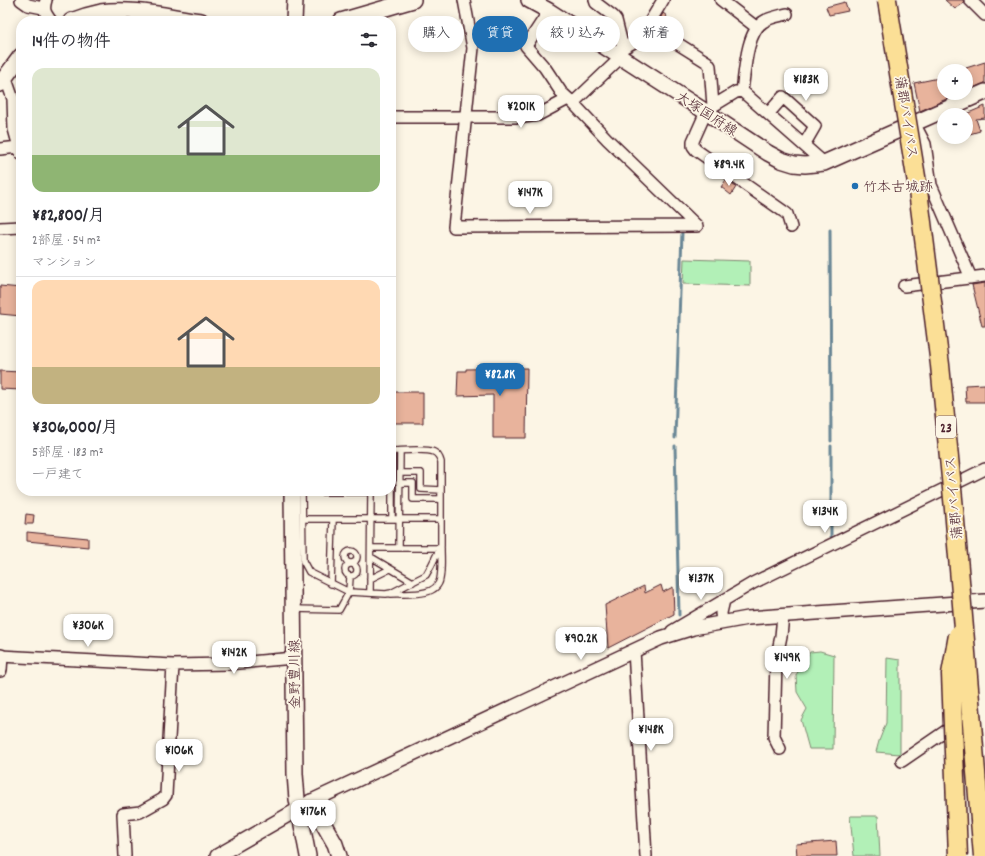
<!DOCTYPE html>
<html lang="ja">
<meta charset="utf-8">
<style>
body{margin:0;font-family:Dekko,"Klee One",sans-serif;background:#f7f7f7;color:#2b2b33;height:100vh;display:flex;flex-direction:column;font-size:15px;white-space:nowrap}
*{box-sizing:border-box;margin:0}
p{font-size:13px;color:#7c7c81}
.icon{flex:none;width:22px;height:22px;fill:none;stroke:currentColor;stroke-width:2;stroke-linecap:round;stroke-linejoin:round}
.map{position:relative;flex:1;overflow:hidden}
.drawer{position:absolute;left:16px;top:16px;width:380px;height:480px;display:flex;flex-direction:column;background:#fff;border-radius:16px;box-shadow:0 2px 10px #0003}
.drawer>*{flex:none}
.top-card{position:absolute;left:408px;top:16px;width:380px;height:36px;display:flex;gap:8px}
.tools{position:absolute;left:937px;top:64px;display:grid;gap:8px}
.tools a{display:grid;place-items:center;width:36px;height:36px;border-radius:50%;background:#fff;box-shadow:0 2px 10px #0003;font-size:20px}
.price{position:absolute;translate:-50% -34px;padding:0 9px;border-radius:8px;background:#fff;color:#222;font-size:13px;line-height:26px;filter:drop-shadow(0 1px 2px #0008)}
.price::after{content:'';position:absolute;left:50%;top:24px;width:12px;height:9px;margin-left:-6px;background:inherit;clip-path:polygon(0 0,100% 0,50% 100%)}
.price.on{background:#1f6fb2;color:#fff}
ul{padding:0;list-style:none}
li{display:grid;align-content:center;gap:8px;height:212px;padding:0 16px}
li+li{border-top:1px solid #e1e1e2}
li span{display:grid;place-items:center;height:124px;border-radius:12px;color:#555}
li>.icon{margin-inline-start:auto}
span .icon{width:72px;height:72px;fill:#fffc;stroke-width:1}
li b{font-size:17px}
h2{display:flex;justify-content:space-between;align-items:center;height:48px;padding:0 16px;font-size:17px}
.pill{padding:0 14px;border-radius:18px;background:#fff;box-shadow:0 2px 10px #0003;font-size:14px;line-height:36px}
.pill.on{background:#1f6fb2;color:#fff}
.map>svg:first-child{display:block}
.green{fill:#b2f0b7;stroke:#7e8871}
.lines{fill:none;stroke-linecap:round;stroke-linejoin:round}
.stream{stroke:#6a8796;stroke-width:3}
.building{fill:#e8b39c;stroke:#4a1f2b}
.service-casing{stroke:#4a1f2b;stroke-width:8}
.minor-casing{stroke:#4a1f2b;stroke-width:14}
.tertiary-casing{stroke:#4a1f2b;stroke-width:16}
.secondary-casing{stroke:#4a1f2b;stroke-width:18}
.service{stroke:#fcf5e5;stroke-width:5.5}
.minor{stroke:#fcf5e5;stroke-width:11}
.tertiary{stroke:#fcf5e5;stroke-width:13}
.secondary{stroke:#fcf5e5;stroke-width:15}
.trunk-bridge-casing{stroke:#4a1f2b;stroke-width:21;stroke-linecap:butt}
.trunk-bridge{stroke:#fbdf96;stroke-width:18}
.poi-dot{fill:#1f6fb2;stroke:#fcf5e5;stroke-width:1.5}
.labels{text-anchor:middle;stroke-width:3.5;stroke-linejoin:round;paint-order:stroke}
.shield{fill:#fcf5e5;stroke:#7f5f63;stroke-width:1}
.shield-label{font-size:13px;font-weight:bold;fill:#4a1f2b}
.street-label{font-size:14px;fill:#4a1f2b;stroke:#fcf5e5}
.poi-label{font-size:14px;fill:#4a1f2b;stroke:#fcf5e5;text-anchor:start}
</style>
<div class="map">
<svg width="985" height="856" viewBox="0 0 985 856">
<rect width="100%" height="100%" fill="#fcf5e5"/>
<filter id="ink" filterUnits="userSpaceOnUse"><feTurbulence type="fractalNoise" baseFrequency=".025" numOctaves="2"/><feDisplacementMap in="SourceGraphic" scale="8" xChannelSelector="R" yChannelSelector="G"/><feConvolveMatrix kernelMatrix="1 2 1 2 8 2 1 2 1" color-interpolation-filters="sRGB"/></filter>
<g filter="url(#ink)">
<path class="green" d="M684 259 750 261V286L683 284Z
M820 651 834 655 833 749H809L801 720 807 709 797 692 796 675 810 652Z
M887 658 900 660V754L876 752 879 741 886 723Z
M850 816H878L880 856H854Z"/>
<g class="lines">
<path class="stream" d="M830 230 831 441
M675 438 682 232
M675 446 679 615
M831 446V536"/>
</g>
<path class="building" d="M945 0H963L964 3 955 9Z
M845 2 848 11 829 15 826 7Z
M663 13 667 16 661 25 658 23Z
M985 62V83L966 91V68Z
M944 77V93H955V95L920 111 914 83Z
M985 106V118L976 119 980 131 966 135V114Z
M726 180 736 187 731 195 721 187Z
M985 283V326H982L972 285Z
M0 286 21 288V316L0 314Z
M527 368 526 438H493V395L457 396 458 371H466V369Z
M0 371 21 372V390L0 389Z
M985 384V402H966L965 385Z
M391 392H423V423H391Z
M26 514 34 515 33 524H25Z
M27 532 88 538V547L27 541Z
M661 585 663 592 673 587 674 614 608 648 605 605 644 586 645 593Z
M836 841 837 856H797L796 844Z"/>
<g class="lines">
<defs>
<path id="service" d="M392 451V519
M400 473H421V489L441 490
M399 483H413V499H441
M302 491 303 561 309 572 349 592 386 594 391 593 426 575 431 566 441 546V462C440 458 438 454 434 452 426 448 401 451 391 451
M302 492H371
M303 519H441
M371 548H439
M399 548 400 451
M345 557a6 6 0 1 1 12 0a6 6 0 1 1-12 0Z
M371 557 413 582
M345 570a6 6 0 1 1 12 0a6 6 0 1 1-12 0Z
M370 579 390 569
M331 584 333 519
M370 593 371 491
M391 594C405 593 437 598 440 579 442 569 441 558 441 548
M293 609 339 610 349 592 350 577"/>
<path id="minor" d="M21 0 28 5 43 8
M46 0C43 10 45 13 51 21
M464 0 473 48 454 227 697 226
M595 0 596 3 613 16 616 20 623 48
M721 0 756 27
M970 0 985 15
M549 11 526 46 545 68 561 92 573 103 607 139 697 226
M648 25 707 62 710 66 713 106
M5 76 13 99 14 129 21 154
M742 91C745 72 746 33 763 22 770 17 780 16 787 14
M573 103 615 63 620 56 623 48 634 42 648 25 663 0
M768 114 783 97 815 126 804 145
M391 117H524L538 115 568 99
M914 123 925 144 931 185 971 278
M0 149 19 147
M791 227 787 214 783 211 696 150 693 146V141L706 112 713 106 736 92 742 91 824 163
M0 228 21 227
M904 286 985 276
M722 622 721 613 724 600
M672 631 753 583 985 469
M634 650 646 856
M0 656 173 665 228 664 294 658
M780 749 774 737 776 661 781 636 783 616
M902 761 972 713 973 717
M125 856 123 814 140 812 163 799 166 795 173 665"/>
<path id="tertiary" d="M0 670 1 656
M217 856 316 799 661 638 693 628 748 618 985 601"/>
<path id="secondary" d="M529 0 549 11 706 112 768 153 781 160 794 164 805 165 824 163 985 92
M71 21C81 17 91 14 101 12 131 7 170 17 201 21
M294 21 295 0
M341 21 413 0
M0 84 21 56
M292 491 295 774 297 799 308 856
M311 802 335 844 339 856"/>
</defs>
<use href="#service" class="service-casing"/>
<use href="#minor" class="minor-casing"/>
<use href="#tertiary" class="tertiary-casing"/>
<use href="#secondary" class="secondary-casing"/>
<use href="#service" class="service"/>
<use href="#minor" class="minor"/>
<use href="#tertiary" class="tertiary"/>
<use href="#secondary" class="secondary"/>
<defs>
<path id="trunk-bridge" d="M887 0 917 183 940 365 954 509 983 856
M958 635 951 674 958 856"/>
</defs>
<use href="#trunk-bridge" class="trunk-bridge-casing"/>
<use href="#trunk-bridge" class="trunk-bridge"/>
</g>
</g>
<circle class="poi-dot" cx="855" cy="186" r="4"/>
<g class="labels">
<rect class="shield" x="936" y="416" width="20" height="22" rx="3"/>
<g class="shield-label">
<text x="946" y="432">23</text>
</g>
<g class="street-label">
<text transform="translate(707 113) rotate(33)" y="5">大塚国府線</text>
<text transform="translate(907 117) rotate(81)" y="5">蒲郡バイパス</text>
<text transform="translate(953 498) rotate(-95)" y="5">蒲郡バイパス</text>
<text transform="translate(294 674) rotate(-91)" y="5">金野豊川線</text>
</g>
<g class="poi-label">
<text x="863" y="191">竹本古城跡</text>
</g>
</g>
</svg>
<div class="tools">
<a>+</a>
<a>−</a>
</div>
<b class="price" style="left:806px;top:102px">¥183K</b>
<b class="price" style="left:521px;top:129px">¥201K</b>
<b class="price" style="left:729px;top:187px">¥89.4K</b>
<b class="price" style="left:530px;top:215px">¥147K</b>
<b class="price on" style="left:500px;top:397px">¥82.8K</b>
<b class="price" style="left:825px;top:534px">¥134K</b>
<b class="price" style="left:701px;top:601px">¥137K</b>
<b class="price" style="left:88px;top:648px">¥306K</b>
<b class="price" style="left:581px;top:661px">¥90.2K</b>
<b class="price" style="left:234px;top:675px">¥142K</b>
<b class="price" style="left:787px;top:680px">¥149K</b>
<b class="price" style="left:651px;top:752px">¥148K</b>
<b class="price" style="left:179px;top:773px">¥106K</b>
<b class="price" style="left:313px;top:834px">¥176K</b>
<div class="top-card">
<a class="pill">購入</a>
<a class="pill on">賃貸</a>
<a class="pill">絞り込み</a>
<a class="pill">新着</a>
</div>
<section class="drawer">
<h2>14件の物件<svg class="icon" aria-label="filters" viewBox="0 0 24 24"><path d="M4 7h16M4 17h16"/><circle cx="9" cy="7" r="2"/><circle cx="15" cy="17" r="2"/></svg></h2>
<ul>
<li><span style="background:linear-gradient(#dfe7d0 70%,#8fb573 0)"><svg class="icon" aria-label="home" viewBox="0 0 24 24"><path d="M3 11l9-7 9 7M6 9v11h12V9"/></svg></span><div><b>¥82,800/月</b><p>2部屋 · 54 m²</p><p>マンション</p></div></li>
<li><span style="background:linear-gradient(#ffd9b3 70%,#c2b280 0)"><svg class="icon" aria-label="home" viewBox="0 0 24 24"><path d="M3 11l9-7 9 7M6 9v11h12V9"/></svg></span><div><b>¥306,000/月</b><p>5部屋 · 183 m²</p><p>一戸建て</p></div></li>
</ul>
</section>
</div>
